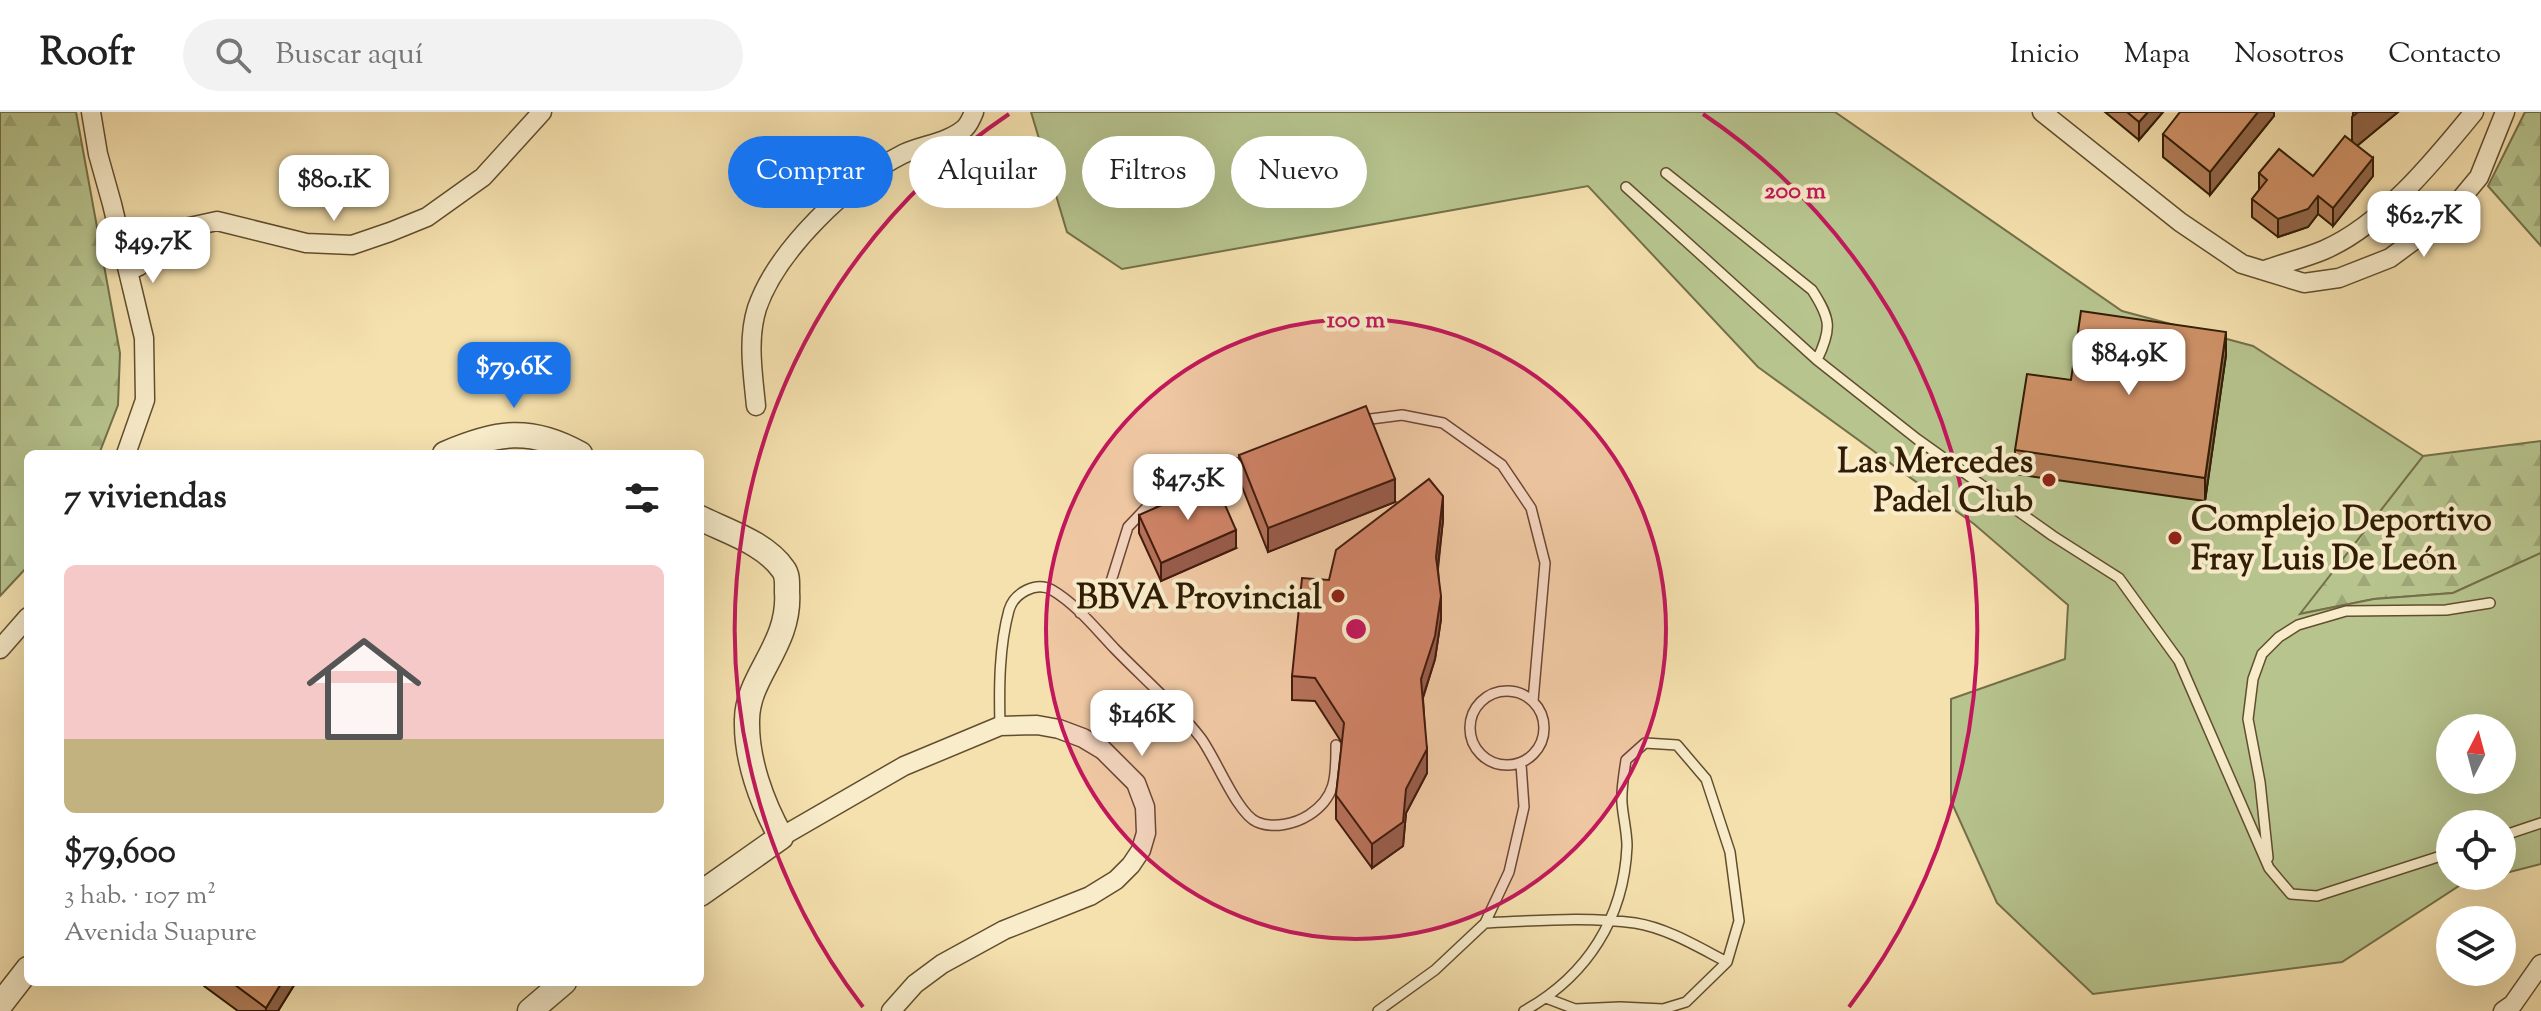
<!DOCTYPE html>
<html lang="es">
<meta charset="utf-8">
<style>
body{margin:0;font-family:"Sorts Mill Goudy",serif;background:#f2f2f2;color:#222;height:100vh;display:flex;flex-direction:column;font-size:30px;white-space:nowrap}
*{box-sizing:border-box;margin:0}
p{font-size:26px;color:#767676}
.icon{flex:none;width:44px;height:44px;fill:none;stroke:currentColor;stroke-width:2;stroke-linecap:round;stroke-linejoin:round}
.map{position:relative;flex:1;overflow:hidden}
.panel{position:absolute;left:24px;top:338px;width:680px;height:536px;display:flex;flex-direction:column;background:#fff;border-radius:12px;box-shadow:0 8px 32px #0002}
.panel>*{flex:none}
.guide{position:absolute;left:728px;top:24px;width:760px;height:72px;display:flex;gap:16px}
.needle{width:52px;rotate:6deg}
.controls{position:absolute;left:2436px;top:602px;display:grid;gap:16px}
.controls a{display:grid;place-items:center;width:80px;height:80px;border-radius:50%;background:#fff;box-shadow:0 8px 32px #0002;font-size:40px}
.price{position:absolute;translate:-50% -68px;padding:0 18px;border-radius:16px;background:#fff;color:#222;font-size:26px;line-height:52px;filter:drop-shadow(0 2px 4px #0008)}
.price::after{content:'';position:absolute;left:50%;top:48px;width:24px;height:18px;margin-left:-12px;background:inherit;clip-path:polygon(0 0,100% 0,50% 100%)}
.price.selected{background:#1a73e8;color:#fff}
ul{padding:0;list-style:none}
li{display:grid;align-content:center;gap:16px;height:424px;padding:0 40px}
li+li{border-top:2px solid #e0e0e0}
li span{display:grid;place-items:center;height:248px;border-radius:12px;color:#555}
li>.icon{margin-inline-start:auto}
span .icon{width:144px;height:144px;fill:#fffc;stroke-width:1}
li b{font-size:34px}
h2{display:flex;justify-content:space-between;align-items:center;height:96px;padding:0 40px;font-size:34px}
.chip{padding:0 28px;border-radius:36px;background:#fff;box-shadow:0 8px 32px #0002;font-size:28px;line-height:72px}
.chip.selected{background:#1a73e8;color:#fff}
header{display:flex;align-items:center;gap:48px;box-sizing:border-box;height:112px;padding:0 40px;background:#fff;border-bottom:2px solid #e0e0e0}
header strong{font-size:38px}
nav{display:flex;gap:44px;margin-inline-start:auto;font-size:28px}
.search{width:560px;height:72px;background:#f2f2f2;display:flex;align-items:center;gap:20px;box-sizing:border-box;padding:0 28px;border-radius:44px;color:#767676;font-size:30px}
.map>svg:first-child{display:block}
.forest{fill:url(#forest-firs);stroke:#74704a;stroke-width:2}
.park{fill:#b7c48e;stroke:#74704a;stroke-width:2;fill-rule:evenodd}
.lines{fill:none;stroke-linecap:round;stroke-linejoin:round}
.service-casing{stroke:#624e2f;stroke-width:12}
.minor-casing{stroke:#624e2f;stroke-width:21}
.tertiary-casing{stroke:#624e2f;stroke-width:27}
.service{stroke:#f8ecca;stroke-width:9}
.minor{stroke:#f8ecca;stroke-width:18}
.tertiary{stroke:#f8ecca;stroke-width:24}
.wall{fill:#b37e59;stroke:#311d05;stroke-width:2}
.shaded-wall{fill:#926649;stroke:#311d05;stroke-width:2}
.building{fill:#d09268;stroke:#311d05;stroke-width:2}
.ring{fill:none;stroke:#c2185b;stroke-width:4}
.poi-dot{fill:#8f2418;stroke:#f8ecca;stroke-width:3}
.labels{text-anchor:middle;stroke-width:8;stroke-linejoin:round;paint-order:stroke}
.poi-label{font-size:34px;font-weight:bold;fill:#311d05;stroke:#f8ecca;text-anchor:end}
.centre{fill:#c2185b;stroke:#f8ecca;stroke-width:4}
.ring-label{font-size:24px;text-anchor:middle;font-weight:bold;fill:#c2185b;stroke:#f8ecca;stroke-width:8;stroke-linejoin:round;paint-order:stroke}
</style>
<header>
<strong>Roofr</strong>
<div class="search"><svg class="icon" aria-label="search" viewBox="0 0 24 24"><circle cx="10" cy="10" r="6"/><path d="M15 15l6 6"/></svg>Buscar aquí</div>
<nav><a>Inicio</a><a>Mapa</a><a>Nosotros</a><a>Contacto</a></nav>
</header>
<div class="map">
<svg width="2541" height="899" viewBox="0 0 2541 899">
<defs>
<pattern id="forest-firs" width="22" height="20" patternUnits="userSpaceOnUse" patternTransform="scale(2)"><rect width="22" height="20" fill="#b7c48e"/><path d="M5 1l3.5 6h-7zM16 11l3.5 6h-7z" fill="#9ea879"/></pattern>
</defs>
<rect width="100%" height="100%" fill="#f5e1ae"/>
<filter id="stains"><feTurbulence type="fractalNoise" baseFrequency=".0025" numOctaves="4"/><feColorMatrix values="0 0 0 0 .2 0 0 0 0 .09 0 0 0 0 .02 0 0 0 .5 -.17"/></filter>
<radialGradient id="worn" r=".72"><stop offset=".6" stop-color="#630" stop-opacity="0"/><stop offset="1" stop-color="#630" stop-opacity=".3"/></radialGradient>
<path class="forest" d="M0 0H76L120 241 118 293 99 342H28V454L0 484Z
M2525 0H2541V134L2488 74Z
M2541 329V441L2453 481 2374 487 2299 502 2423 344Z"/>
<path class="park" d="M1031 0H1835L2122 199 2253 234 2423 344 2300 502 2374 487 2453 481 2541 441V752L2502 762V712H2450V764H2495L2462 772 2342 850 2093 882 1997 791 1951 689V587L2065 547 2068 493 1974 412 1758 255 1588 74 1122 157 1067 120ZM2450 616H2502V668H2450Z"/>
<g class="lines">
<defs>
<path id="service" d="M1666 61 1812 178C1831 207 1832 217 1817 248
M1626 75 1817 248 1917 327 2053 424 2119 466 2179 549 2269 756 2291 782 2317 784 2450 741
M1363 308 1402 303 1443 311 1502 353 1531 396 1545 451 1533 589
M1080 501 1108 479 1128 415 1147 395 1175 376 1251 346
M1470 616a37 37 0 1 1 74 0a37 37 0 1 1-74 0Z
M1000 614C999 576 999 535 1009 498 1014 481 1036 469 1052 478 1076 492 1096 517 1115 537 1142 565 1176 594 1200 625 1215 644 1237 702 1257 710 1273 717 1295 712 1309 703 1337 685 1336 663 1336 633
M2502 724 2541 711
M2268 746 2260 670 2248 607 2253 567 2262 542 2279 525 2298 513 2346 499 2446 498 2490 491
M1485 811C1534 809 1586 804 1635 811 1667 816 1698 835 1727 850L1739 809 1730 740 1706 667 1677 633 1645 631 1626 648C1624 662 1621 677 1622 691 1623 705 1627 720 1627 734 1624 806 1587 864 1524 899
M1546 886 1575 897 1620 895 1663 897 1686 890 1727 850
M1378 899 1435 858 1485 811 1509 760 1524 695 1521 652"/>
<path id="minor" d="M91 0 98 42 112 92 144 226 145 288 126 342
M2042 0 2180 110 2242 152 2304 171 2339 166 2390 146 2428 118 2454 95 2479 65 2505 0
M2265 158C2284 151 2305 146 2324 138 2382 113 2434 49 2474 0
M129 159 139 154 176 118 217 109 306 131 352 133 390 120 427 105 483 65 542 0
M756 294C753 262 747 228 757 196 777 138 848 70 903 42 922 33 948 31 965 16 969 12 972 5 974 0
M0 537 28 505
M781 725 904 654 1000 614 1037 613 1059 617 1083 626 1103 638 1136 671 1145 695 1146 721 1141 738 1131 753 1116 768 1090 784 1004 818 942 852 915 872 891 899
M2503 899 2513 892 2541 852"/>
<path id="tertiary" d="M445 342C496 320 530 314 580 342
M700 406C728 420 765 431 783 457 788 463 787 472 787 480 791 533 747 564 747 608 746 648 762 691 781 725L700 782
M0 893 28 857
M530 899 564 870"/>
</defs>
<use href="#service" class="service-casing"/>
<use href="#minor" class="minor-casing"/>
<use href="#tertiary" class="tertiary-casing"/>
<use href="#service" class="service"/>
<use href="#minor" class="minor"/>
<use href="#tertiary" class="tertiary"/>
</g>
<path class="wall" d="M2105 0H2163L2139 28Z
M2274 0V4L2210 83 2163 45V22Z
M2353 0H2398L2357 34 2373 64 2333 114 2318 102 2308 115 2278 125 2252 105V87L2259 78V61L2313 64 2352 29Z
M2226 243 2205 389 2015 362V338L2071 268Z
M1239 343 1395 390 1268 440 1239 367Z
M1139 403 1236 436 1161 469 1139 421Z
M1443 408 1438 457 1441 507 1435 547 1423 586 1427 661 1406 701 1403 734 1372 756 1336 707V683L1342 631 1315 589 1292 588V564L1329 468Z
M204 870H296L278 899H238L204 874Z"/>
<path class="shaded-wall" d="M2148 0H2163L2139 28V10Z
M2258 0H2274V4L2210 83V60Z
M2358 0H2398L2352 38V5Z
M2373 46V64L2333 114V96Z
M2318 84V102L2308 115 2278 125V107Z
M2226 220V243L2205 389V366Z
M1395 367V390L1268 440V416Z
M1443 384V408L1436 469V445Z
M1236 418V436L1161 469V451Z
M1441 484V507L1435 547 1421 591V567Z
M1427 637V661L1406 701 1403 734 1372 756V732Z
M282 870H296L278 899H266V896Z"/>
<path class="building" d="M2127 0H2148L2139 10Z
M2180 0H2258L2210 60 2163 22Z
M2345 24 2373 46 2333 96 2318 84 2308 97 2278 107 2252 87 2267 68 2259 61 2279 37 2313 64Z
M2081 199 2226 220 2205 366 2015 338 2027 262 2071 268Z
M1366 294 1395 367 1268 416 1239 343Z
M1429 367 1443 384 1436 445 1441 484 1435 524 1421 567 1427 637 1406 677 1403 710 1372 732 1336 683 1344 611 1315 566 1292 564 1302 466 1329 468 1336 438Z
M1215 370 1236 418 1161 451 1139 403Z
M231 870H282L266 896Z"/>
<circle cx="1356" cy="517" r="310" fill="#c2185b" fill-opacity=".12"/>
<g class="ring">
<circle cx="1356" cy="517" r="310"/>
<path d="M863 895A621 621 0 0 1 1009 2M1703 2A621 621 0 0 1 1849 895"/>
</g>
<g class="poi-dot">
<circle cx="2049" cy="368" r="8"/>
<circle cx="2175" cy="426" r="8"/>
<circle cx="1338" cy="484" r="8"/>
</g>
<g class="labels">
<g class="poi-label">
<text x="2033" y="360">Las Mercedes<tspan x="2033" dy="39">Padel Club</tspan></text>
<text x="2191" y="418" text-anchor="start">Complejo Deportivo<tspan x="2191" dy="39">Fray Luis De León</tspan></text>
<text x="1322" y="496">BBVA Provincial</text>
</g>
</g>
<circle cx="1356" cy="517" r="12" class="centre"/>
<g class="ring-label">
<text x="1795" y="86">200 m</text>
<text x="1356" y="215">100 m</text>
</g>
<rect width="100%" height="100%" filter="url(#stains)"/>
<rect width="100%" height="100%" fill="url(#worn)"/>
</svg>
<div class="controls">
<a><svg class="needle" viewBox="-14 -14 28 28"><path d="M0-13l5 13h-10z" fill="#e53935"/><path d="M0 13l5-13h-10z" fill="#767676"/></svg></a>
<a><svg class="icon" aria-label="locate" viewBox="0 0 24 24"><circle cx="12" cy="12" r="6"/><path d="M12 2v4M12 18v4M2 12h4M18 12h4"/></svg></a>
<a><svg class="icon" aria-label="layers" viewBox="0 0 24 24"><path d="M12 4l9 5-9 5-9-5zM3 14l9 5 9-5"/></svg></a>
</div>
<b class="price" style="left:334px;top:111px">$80.1K</b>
<b class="price" style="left:2424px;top:147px">$62.7K</b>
<b class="price" style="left:153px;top:173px">$49.7K</b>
<b class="price" style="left:2129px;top:285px">$84.9K</b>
<b class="price selected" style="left:514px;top:298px">$79.6K</b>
<b class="price" style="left:1188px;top:410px">$47.5K</b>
<b class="price" style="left:1142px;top:646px">$146K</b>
<div class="guide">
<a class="chip selected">Comprar</a>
<a class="chip">Alquilar</a>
<a class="chip">Filtros</a>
<a class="chip">Nuevo</a>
</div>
<section class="panel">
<h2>7 viviendas<svg class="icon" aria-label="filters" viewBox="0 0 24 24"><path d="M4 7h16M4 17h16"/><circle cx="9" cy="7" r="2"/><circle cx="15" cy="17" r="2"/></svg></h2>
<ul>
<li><span style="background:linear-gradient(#f6c9c9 70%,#c2b280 0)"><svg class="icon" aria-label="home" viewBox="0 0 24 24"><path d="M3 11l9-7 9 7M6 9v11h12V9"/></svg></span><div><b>$79,600</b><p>3 hab. · 107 m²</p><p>Avenida Suapure</p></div></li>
</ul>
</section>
</div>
